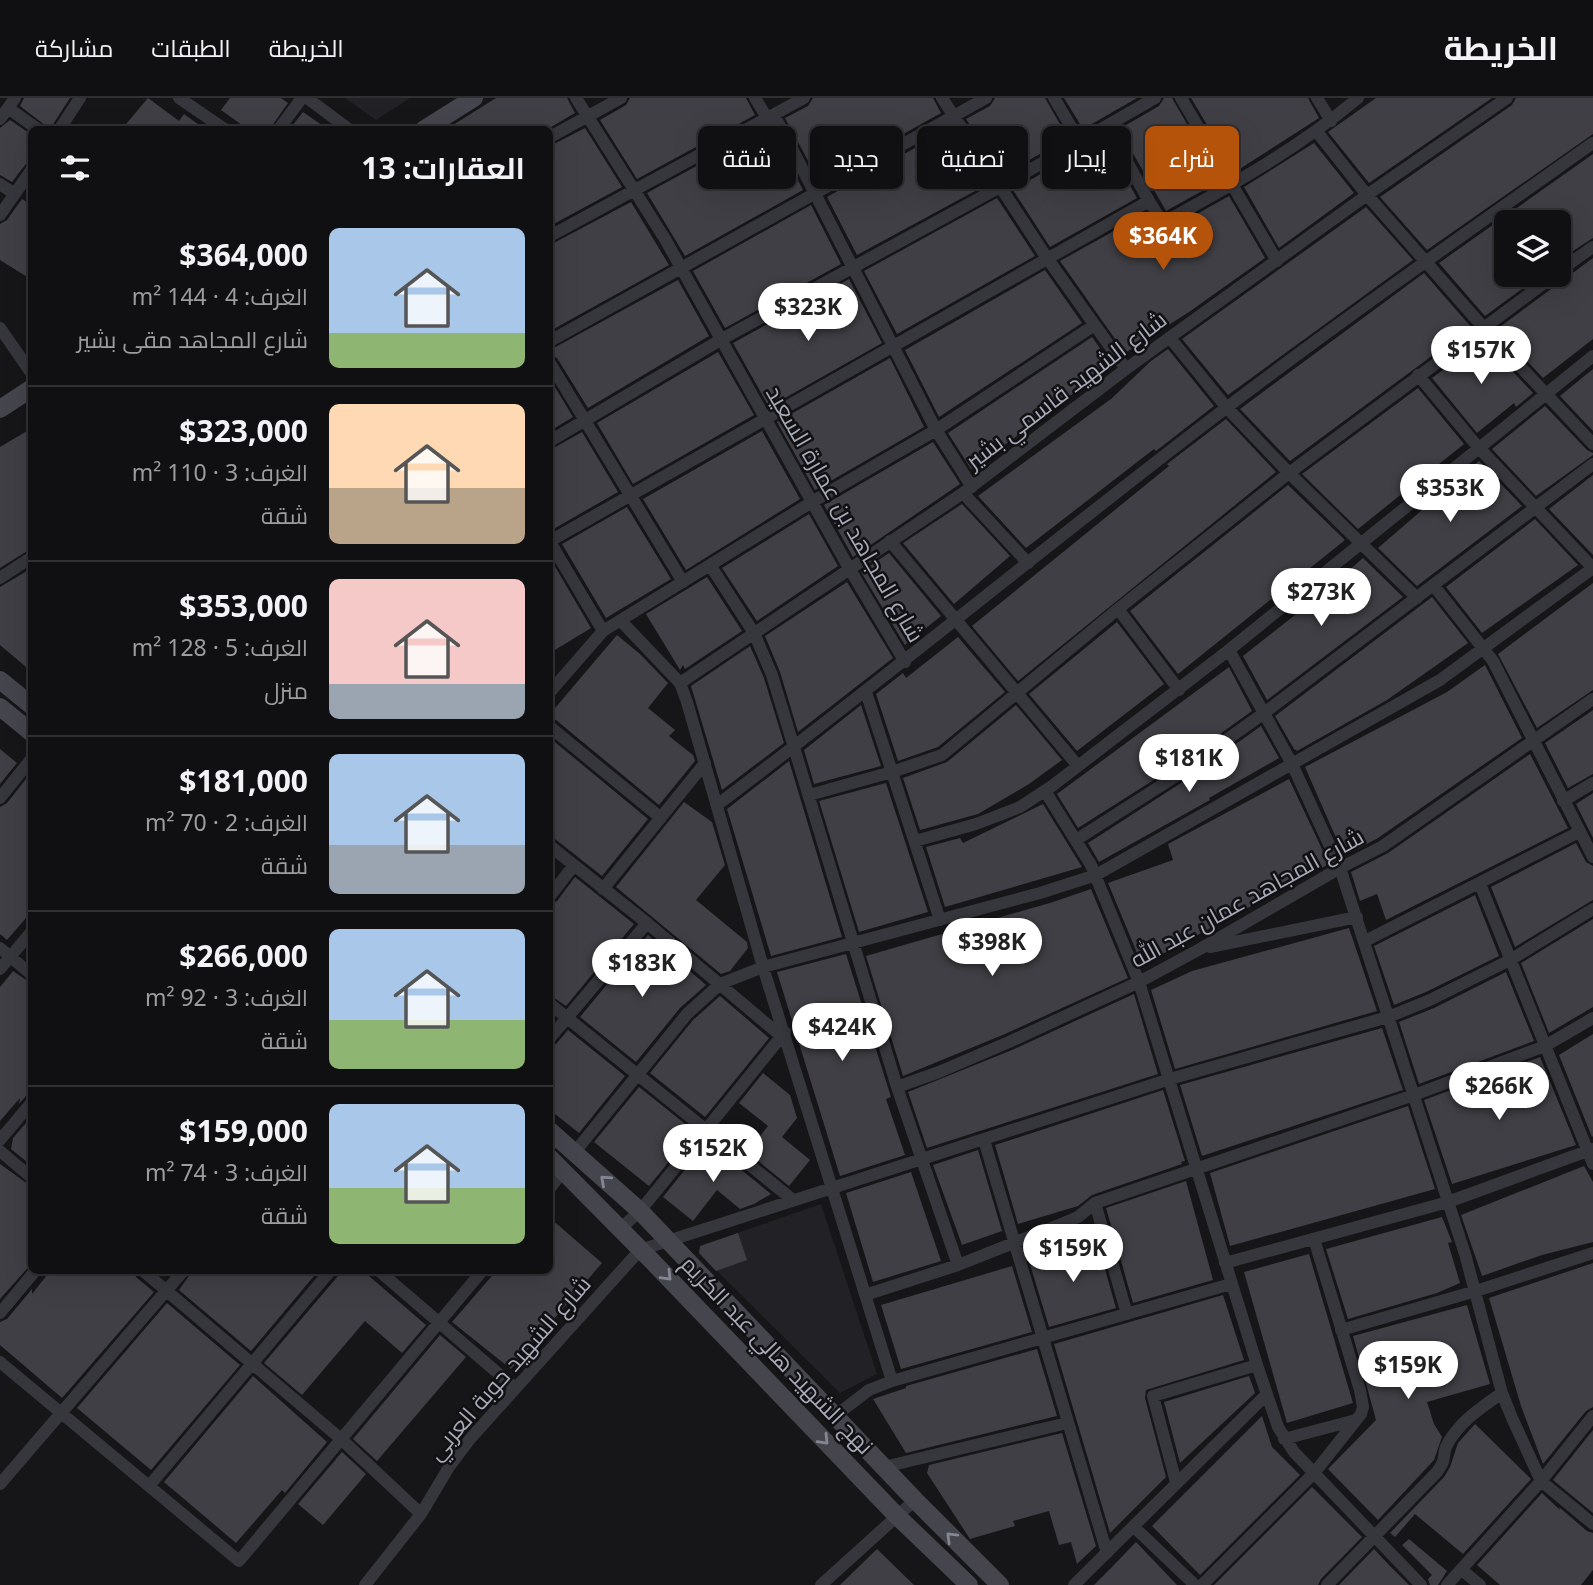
<!DOCTYPE html>
<html lang="ar">
<meta charset="utf-8">
<style>
body{margin:0;font-family:"Noto Sans",Cairo,sans-serif;background:#1e1e20;color:#f1f3f6;direction:rtl;height:100vh;display:flex;flex-direction:column;font-size:26px;white-space:nowrap}
*{box-sizing:border-box;margin:0}
p{font-size:23px;color:#9c9d9f}
.icon{flex:none;width:38px;height:38px;fill:none;stroke:currentColor;stroke-width:2;stroke-linecap:round;stroke-linejoin:round}
.map{position:relative;flex:1;overflow:hidden;direction:ltr}
.side{position:absolute;left:28px;top:28px;width:525px;height:1148px;display:flex;flex-direction:column;background:#101012;border-radius:10px;box-shadow:0 7px 28px #0002,0 0 0 2px #303032;direction:rtl}
.side>*{flex:none}
.hud{position:absolute;left:574px;top:28px;width:665px;height:63px;direction:rtl;display:flex;gap:14px}
.controls{position:absolute;left:1494px;top:112px;display:grid;gap:14px}
.controls a{display:grid;place-items:center;width:77px;height:77px;border-radius:10px;background:#101012;box-shadow:0 7px 28px #0002,0 0 0 2px #303032;font-size:35px}
.price{position:absolute;translate:-50% -60px;padding:0 16px;border-radius:24px;background:#fff;color:#222;font-size:23px;line-height:46px;filter:drop-shadow(0 2px 4px #0008)}
.price::after{content:'';position:absolute;left:50%;top:42px;width:21px;height:16px;margin-left:-10px;background:inherit;clip-path:polygon(0 0,100% 0,50% 100%)}
.price.on{background:#b45309;color:#fff}
ul{padding:0;list-style:none}
li{display:flex;align-items:center;gap:21px;height:175px;padding:0 28px}
li+li{border-top:2px solid #303032}
li span{display:grid;place-items:center;flex:none;width:196px;height:140px;border-radius:10px;color:#555}
li>.icon{margin-inline-start:auto}
span .icon{width:84px;height:84px;fill:#fffc;stroke-width:1}
li b{font-size:30px}
h2{display:flex;justify-content:space-between;align-items:center;height:84px;padding:0 28px;font-size:30px}
.tag{padding:0 24px;border-radius:10px;background:#101012;box-shadow:0 7px 28px #0002,0 0 0 2px #303032;font-size:24px;line-height:63px}
.tag.on{background:#b45309;color:#fff}
header{display:flex;align-items:center;gap:42px;box-sizing:border-box;height:98px;padding:0 35px;background:#101012;border-bottom:2px solid #303032}
header strong{font-size:33px}
nav{display:flex;gap:38px;margin-inline-start:auto;font-size:24px}
.map>svg:first-child{display:block}
.built{fill:#222125}
.building{fill:#403f45}
.lines{fill:none;stroke-linecap:round;stroke-linejoin:round}
.street{stroke:#36373d;stroke-width:12}
.secondary{stroke:#44454d;stroke-width:18}
.oneway{stroke:#848793}
.labels{text-anchor:middle;stroke-width:5;stroke-linejoin:round;paint-order:stroke}
.street-label{font-size:23px;fill:#a7aab8;stroke:#111012}
</style>
<header>
<strong>الخريطة</strong>
<nav><a>الخريطة</a><a>الطبقات</a><a>مشاركة</a></nav>
</header>
<div class="map">
<svg width="1593" height="1487" viewBox="0 0 1593 1487">
<rect width="100%" height="100%" fill="#161518"/>
<path class="built" d="M345 0H410L376 22Z
M821 1106 877 1276 840 1295 699 1155 700 1148Z"/>
<path class="building" d="M24 0H70L50 31 20 8Z
M148 0 179 23 184 16 206 32H121Z
M230 0H281L288 5 269 32H249L221 12Z
M496 0H567L575 15 546 32H445Z
M630 0H746L755 17 637 81 600 22 626 7Z
M813 0H933L941 15 819 83 785 20 808 8Z
M995 0H1045L1068 40 1003 77 966 21 990 8Z
M1064 0H1137L1083 31Z
M1164 0H1172L1220 83 1166 113 1119 31 1159 8Z
M1191 0H1308L1319 20 1235 74Z
M1376 0H1492L1369 85 1328 34Z
M1516 0H1593V36L1427 152 1380 99 1512 7Z
M303 14 329 32H289Z
M10 22 32 37V58L12 84 0 77V30Z
M768 29 771 30 777 41 803 92 685 158 647 95Z
M585 30 622 89 550 128V48Z
M951 30 988 86 857 157 827 99Z
M1103 40 1137 100 1050 149 1013 92Z
M1314 45 1354 95 1279 150 1244 89Z
M1593 56V140L1559 162V124H1507V177H1541L1485 218 1439 165Z
M1229 98 1265 160 1189 214 1125 255 1060 163 1121 129 1134 155 1173 132 1172 130Z
M997 100 1035 158 897 236 864 173Z
M22 101 32 107V182L0 162V126L7 122Z
M631 104 669 167 550 233V147Z
M811 107 841 166 725 230 693 173Z
M1366 109 1413 162 1228 297 1182 241Z
M1593 160V241L1543 280 1497 231Z
M1045 172 1082 225 939 319 905 252Z
M1424 175 1471 229 1290 363 1240 311Z
M849 181 882 245 769 309 733 245Z
M678 182 709 238 588 310 557 260 550 256V252Z
M1092 239 1111 266 1031 328 971 371 948 335Z
M1483 242 1533 295 1516 309 1514 305 1477 335 1432 280Z
M1168 251 1214 308 1156 353 1154 351 1026 450 978 398 1111 301 1151 263Z
M718 254 754 317 633 386 597 325Z
M890 260 924 329 815 392 777 324Z
M1593 271V333L1560 298Z
M550 281 573 319 550 333Z
M1418 290 1464 346 1358 431 1302 376Z
M1545 308 1587 352 1593 355V357L1536 398 1492 351Z
M1226 321 1276 374 1018 583 972 528 1169 368 1167 366Z
M32 330V450L0 470V349Z
M762 333 800 401 686 472 643 401Z
M582 334 618 394 550 433V352Z
M933 344 960 386 853 459 824 407Z
M1479 363 1522 408 1417 488 1378 450Z
M1593 377V457L1549 411Z
M1288 387 1345 442 1178 576 1130 513Z
M962 406 1010 458 954 506 903 445Z
M627 409 671 481 606 520 562 446Z
M809 416 838 468 757 523 722 470Z
M1535 421 1578 467 1482 535 1446 489Z
M889 455 941 518 905 547 861 474Z
M550 460 591 530 550 555Z
M1363 460 1403 499 1267 602 1243 558 1329 490Z
M32 470V574L0 547V489Z
M707 479 742 533 685 571 683 567 680 572 646 516Z
M847 484 893 560 798 634 780 574 765 538Z
M1593 485V592L1537 630 1498 556Z
M1432 499 1468 545 1387 602 1297 653 1294 651 1275 618Z
M1117 524 1164 586 1077 653 1029 596Z
M617 537 640 556 668 585 648 610 675 632 669 638 693 657 695 663 659 707 556 622 550 620V616Z
M958 539 1005 594 938 649 898 663 876 596 903 575 906 580Z
M750 548 764 580 784 645 722 692 691 588Z
M1485 567 1522 640 1378 740 1344 758 1305 669 1447 594Z
M1229 569 1252 613 1171 671 1078 730 1057 696Z
M861 607 881 668 814 686 804 652Z
M1016 607 1062 662 1029 686 978 716 920 732 903 680 947 664Z
M1593 612V676L1568 690 1545 645Z
M1261 628 1279 660 1209 700 1210 702 1099 764 1088 745 1181 685Z
M550 640 648 721 602 778 555 741 550 739Z
M0 651 17 665 0 686Z
M1530 656 1568 730 1386 822 1377 796 1360 803 1351 774 1388 755Z
M789 663 842 839 771 858 727 711Z
M30 676 32 813 7 842 0 836V709L7 705Z
M1289 681 1329 766 1142 867 1108 785 1173 762 1168 746Z
M886 685 928 814 859 834 819 703Z
M1593 695V740L1576 706Z
M684 704 712 724 725 767 696 802 747 844 748 850 730 873 721 876 616 789Z
M1043 706 1082 769 945 809 926 749 960 740 963 745Z
M1576 745 1586 764 1593 768V802L1515 849 1491 789Z
M575 779 634 826 566 908 550 897V807L557 803Z
M1091 791 1128 880 1005 936 903 978 866 858 1053 804Z
M1475 797 1499 858 1426 894 1394 907 1374 848Z
M1593 821V909L1549 935 1521 865Z
M1349 830 1377 913 1175 971 1151 892 1192 873Z
M648 837 706 887 680 910 636 964 580 919Z
M846 856 891 999 886 1001 905 1057 840 1078 777 874Z
M13 873 32 886V995L26 998 19 1006 20 1000 0 1023V889Z
M1506 874 1534 943 1419 986 1399 924 1434 910Z
M1134 896 1158 976 927 1050 908 994 1012 952Z
M720 898 769 940 705 1019 650 975 693 922Z
M1382 930 1403 992 1202 1058 1180 987Z
M568 932 625 978 579 1035 550 1012V949L556 946Z
M1593 936V1038L1592 1039 1559 957Z
M1540 959 1576 1047 1452 1086 1424 1002Z
M763 975 790 997 797 1020 782 1039 810 1062 789 1088 747 1054 768 1028 739 1005Z
M639 989 694 1033 649 1088 594 1044Z
M1163 992 1185 1063 1181 1064 1182 1066 1092 1097 1078 1108 1018 1126 995 1047Z
M1408 1008 1435 1091 1230 1148 1210 1075Z
M32 1018V1068L11 1051 13 1040Z
M707 1044 771 1096 754 1106 740 1111 717 1092 693 1123 663 1099Z
M978 1052 1002 1133 962 1147 933 1067Z
M0 1066 32 1089V1165L0 1201Z
M1584 1068 1593 1084V1144L1542 1157 1482 1178 1461 1117Z
M911 1074 941 1163 873 1184 846 1095Z
M1186 1083 1213 1182 1133 1205 1106 1110Z
M1442 1119 1452 1144 1448 1145 1460 1185 1437 1195 1348 1221 1326 1151Z
M550 1120 602 1165 511 1271 452 1224 497 1172H550Z
M738 1135 747 1162 716 1173 699 1155 700 1148Z
M1097 1143 1116 1210 1049 1229 1029 1163Z
M1309 1156 1353 1305 1287 1325 1244 1174Z
M1593 1165V1309L1586 1313 1543 1366 1521 1308 1489 1200Z
M1012 1168 1032 1234 901 1271 881 1207Z
M51 1172H133L136 1179 154 1194 62 1300 0 1247V1224L7 1221 32 1191V1196Z
M193 1172H319L251 1253 179 1192Z
M340 1172H362L426 1227 402 1255 365 1223 302 1297 264 1265 338 1178Z
M1223 1197 1244 1262 1146 1292 1145 1300 1166 1379 1110 1435 1054 1246Z
M167 1205 240 1267 151 1372 77 1310Z
M1467 1207 1490 1286 1427 1304 1434 1326 1442 1339 1434 1362 1378 1422 1328 1371 1376 1322 1353 1238Z
M440 1237 466 1259 377 1363 353 1341Z
M1037 1251 1057 1318 906 1355 873 1301 906 1290V1288Z
M253 1278 327 1344 285 1395 282 1392 236 1445 164 1384Z
M1249 1278 1255 1295 1180 1365 1164 1304Z
M1262 1318 1272 1349 1300 1377 1200 1477 1152 1428Z
M1475 1326 1531 1381 1463 1456 1415 1416 1395 1439 1390 1435 1444 1379 1450 1369 1458 1345Z
M1593 1332V1415L1553 1382Z
M1062 1335 1096 1448 1077 1466 1071 1444 1059 1447 1049 1413 1013 1423 1015 1428 970 1441 927 1375 929 1367Z
M342 1354 366 1376 323 1427 298 1406Z
M1312 1389 1362 1439 1321 1481 1318 1487H1214Z
M1542 1395 1560 1412 1559 1409 1587 1433 1593 1435V1472L1581 1487H1500L1477 1467Z
M1409 1441 1447 1473 1438 1487H1430L1428 1481 1432 1477 1402 1447Z
M1136 1444 1177 1487H1094L1111 1470Z
M877 1451 914 1487H840Z
M1374 1451 1389 1467 1409 1487H1339Z"/>
<g class="lines">
<path class="street" d="M179 0 226 32
M307 0 350 32
M576 0 665 141 849 470 905 564
M755 0 767 20 777 23 785 37 936 332 972 389
M942 0 1047 160 1126 271
M1054 0 1080 44
M1181 0 1277 163
M1317 0 1331 23
M8 10 39 32
M0 21 15 0
M59 32 80 0
M278 32 302 0
M1317 34 1367 97 1483 229 1593 346
M550 39 621 0
M0 86 15 96
M1149 103 1161 122H1168C1234 86 1300 49 1358 0
M0 117 32 71
M550 138 804 0
M1559 173 1593 149
M0 230 32 276
M1170 240 1227 310 1289 375 1417 500
M550 243 986 0
M550 265 683 484
M1418 277 1478 349 1593 470
M550 343 722 241 1000 89 1155 0
M963 395 1028 465
M550 443 1149 103 1107 28
M890 443 1078 668
M550 444 603 533
M710 467 754 535 772 577 897 989 958 1167
M0 480 32 459
M1434 488 1493 563 1593 759
M1118 511 1179 592
M621 523 680 585 687 604 763 869 892 1283
M1229 552 1292 666 1340 770 1465 1156 1502 1295 1512 1320 1541 1383 1593 1426
M680 585 963 395 1126 271 1367 97 1507 0
M550 594 603 533 812 404 936 332 1093 228
M866 594 940 822
M550 629 661 720
M1045 693 1091 767 1139 884 1257 1267 1278 1329 1294 1354 1421 1487
M809 697 892 674 942 657 1118 511 1289 375 1555 177
M0 700 32 660
M1563 703 1593 685
M717 707C889 578 1055 440 1226 310 1346 219 1470 132 1593 45
M1076 742 1176 678 1264 615 1593 366
M915 743 976 726 1020 709 1052 688 1229 552 1593 258
M550 748 647 825 781 938
M1480 786 1593 1066
M603 791 705 665
M550 798 574 767
M1365 843 1579 734
M1210 849 1357 819
M0 850 32 877
M0 871 32 833
M550 906 793 1102
M550 940 647 825
M897 989 939 974 1009 944 1139 884 1200 851 1340 770 1383 748 1593 601
M0 1042 32 1004
M984 1042 1107 1455
M0 1053 32 1080
M574 1055 687 916 720 886 763 869 1040 795 1096 777 1440 582 1593 470
M550 1090 563 1073
M1095 1105 1127 1216
M620 1131 640 1113 785 934
M1225 1165 1448 1104 1593 1051
M142 1172 341 1341 421 1416
M378 1172 515 1290
M865 1197 958 1167 1049 1131 1078 1119 1095 1105 1414 997 1545 948 1593 920
M0 1215 36 1172
M1341 1232 1476 1193 1593 1155
M0 1264 239 1463 483 1172
M835 1318 869 1292 892 1283 1231 1186
M1284 1341 1356 1322
M884 1369 1067 1325
M1176 1384 1153 1298 1257 1267
M0 1386 184 1172
M149 1388 331 1172
M1134 1429 1195 1487
M1462 1472 1480 1487
M365 1487 421 1416 449 1369 470 1341 640 1152 1170 981 1388 919 1430 902 1510 862 1593 811
M821 1487 915 1402
M1074 1487 1267 1296
M1202 1487 1315 1374 1361 1316 1363 1309 1360 1292 1314 1141
M1327 1487 1437 1374C1447 1360 1442 1360 1446 1349 1457 1325 1482 1309 1502 1295
M1447 1487 1541 1383 1593 1318"/>
<path class="secondary" d="M423 32 474 0
M0 311 32 290
M0 582 32 608
M0 609 32 635
M550 1033 640 1113 915 1402 1000 1487
M550 1060 653 1164 897 1418 969 1487"/>
</g>
<defs><path id="oneway-chevron" d="M-2-3.5L2.5 0L-2 3.5" fill="none" stroke-width="1.6" stroke-linecap="round" stroke-linejoin="round" transform="scale(1.75)"/></defs>
<g class="oneway">
<use href="#oneway-chevron" transform="translate(605 1082) rotate(-138)"/>
<use href="#oneway-chevron" transform="translate(667 1178) rotate(46)"/>
<use href="#oneway-chevron" transform="translate(824 1342) rotate(46)"/>
<use href="#oneway-chevron" transform="translate(951 1439) rotate(-135)"/>
</g>
<g class="labels">
<g class="street-label">
<text transform="translate(1066 292) rotate(-37)" y="8">شارع الشهيد قاسمي بشير</text>
<text transform="translate(845 416) rotate(60)" y="8">شارع المجاهد بن عمارة السعيد</text>
<text transform="translate(1247 800) rotate(-29)" y="8">شارع المجاهد عمان عبد الله</text>
<text transform="translate(777 1257) rotate(46)" y="8">نهج الشهيد هالي عبد الكريم</text>
<text transform="translate(509 1270) rotate(-49)" y="8">شارع الشهيد حوبة العربي</text>
</g>
</g>
</svg>
<div class="controls">
<a><svg class="icon" aria-label="layers" viewBox="0 0 24 24"><path d="M12 4l9 5-9 5-9-5zM3 14l9 5 9-5"/></svg></a>
</div>
<b class="price on" style="left:1163px;top:174px">$364K</b>
<b class="price" style="left:808px;top:245px">$323K</b>
<b class="price" style="left:1481px;top:288px">$157K</b>
<b class="price" style="left:1450px;top:426px">$353K</b>
<b class="price" style="left:1321px;top:530px">$273K</b>
<b class="price" style="left:1189px;top:696px">$181K</b>
<b class="price" style="left:992px;top:880px">$398K</b>
<b class="price" style="left:642px;top:901px">$183K</b>
<b class="price" style="left:842px;top:965px">$424K</b>
<b class="price" style="left:1499px;top:1024px">$266K</b>
<b class="price" style="left:713px;top:1086px">$152K</b>
<b class="price" style="left:1073px;top:1186px">$159K</b>
<b class="price" style="left:1408px;top:1303px">$159K</b>
<div class="hud">
<a class="tag on">شراء</a>
<a class="tag">إيجار</a>
<a class="tag">تصفية</a>
<a class="tag">جديد</a>
<a class="tag">شقة</a>
</div>
<section class="side">
<h2>العقارات: 13<svg class="icon" aria-label="filters" viewBox="0 0 24 24"><path d="M4 7h16M4 17h16"/><circle cx="9" cy="7" r="2"/><circle cx="15" cy="17" r="2"/></svg></h2>
<ul>
<li><span style="background:linear-gradient(#a9c7e8 75%,#8fb573 0)"><svg class="icon" aria-label="home" viewBox="0 0 24 24"><path d="M3 11l9-7 9 7M6 9v11h12V9"/></svg></span><div><b>$364,000</b><p>الغرف: 4 · 144 m²</p><p>شارع المجاهد مقى بشير</p></div></li>
<li><span style="background:linear-gradient(#ffd9b3 60%,#b9a48a 0)"><svg class="icon" aria-label="home" viewBox="0 0 24 24"><path d="M3 11l9-7 9 7M6 9v11h12V9"/></svg></span><div><b>$323,000</b><p>الغرف: 3 · 110 m²</p><p>شقة</p></div></li>
<li><span style="background:linear-gradient(#f6c9c9 75%,#9aa5b1 0)"><svg class="icon" aria-label="home" viewBox="0 0 24 24"><path d="M3 11l9-7 9 7M6 9v11h12V9"/></svg></span><div><b>$353,000</b><p>الغرف: 5 · 128 m²</p><p>منزل</p></div></li>
<li><span style="background:linear-gradient(#a9c7e8 65%,#9aa5b1 0)"><svg class="icon" aria-label="home" viewBox="0 0 24 24"><path d="M3 11l9-7 9 7M6 9v11h12V9"/></svg></span><div><b>$181,000</b><p>الغرف: 2 · 70 m²</p><p>شقة</p></div></li>
<li><span style="background:linear-gradient(#a9c7e8 65%,#8fb573 0)"><svg class="icon" aria-label="home" viewBox="0 0 24 24"><path d="M3 11l9-7 9 7M6 9v11h12V9"/></svg></span><div><b>$266,000</b><p>الغرف: 3 · 92 m²</p><p>شقة</p></div></li>
<li><span style="background:linear-gradient(#a9c7e8 60%,#8fb573 0)"><svg class="icon" aria-label="home" viewBox="0 0 24 24"><path d="M3 11l9-7 9 7M6 9v11h12V9"/></svg></span><div><b>$159,000</b><p>الغرف: 3 · 74 m²</p><p>شقة</p></div></li>
</ul>
</section>
</div>
